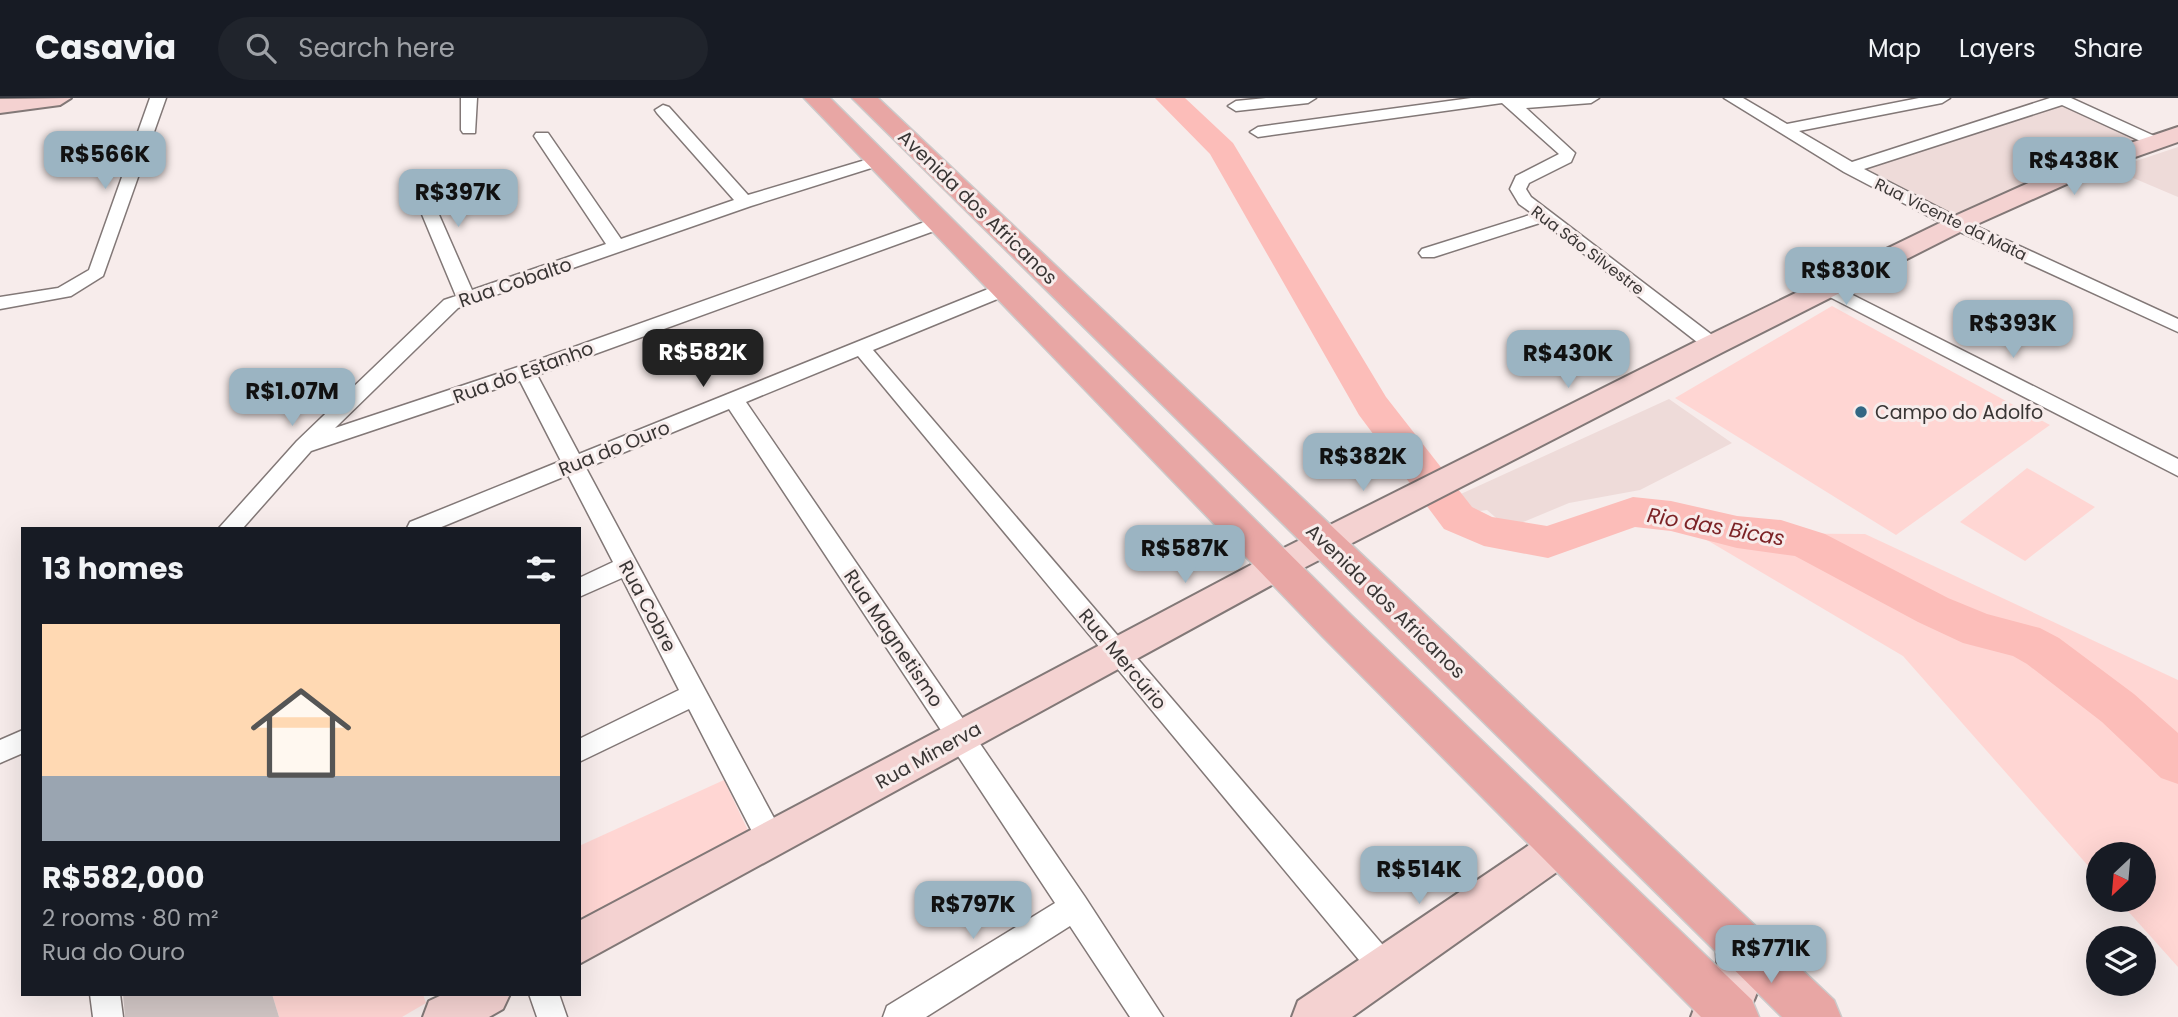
<!DOCTYPE html>
<meta charset="utf-8">
<style>
body{margin:0;font-family:Poppins,sans-serif;background:#20242c;color:#f1f3f6;height:100vh;display:flex;flex-direction:column;font-size:26px;white-space:nowrap}
*{box-sizing:border-box;margin:0}
p{font-size:23px;color:#9ea1a6}
.icon{flex:none;width:38px;height:38px;fill:none;stroke:currentColor;stroke-width:2;stroke-linecap:round;stroke-linejoin:round}
.map{position:relative;flex:1;overflow:hidden}
.side{position:absolute;left:21px;top:429px;width:560px;height:469px;display:flex;flex-direction:column;background:#171b24;border-radius:0px;box-shadow:0 7px 28px #0002}
.side>*{flex:none}
.needle{width:46px;rotate:206deg}
.buttons{position:absolute;left:2086px;top:744px;display:grid;gap:14px}
.buttons a{display:grid;place-items:center;width:70px;height:70px;border-radius:50%;background:#171b24;box-shadow:0 7px 28px #0002;font-size:35px}
.price{position:absolute;translate:-50% -60px;padding:0 16px;border-radius:14px;background:#9bb4c2;color:#111;font-size:23px;line-height:46px;filter:drop-shadow(0 2px 4px #0008)}
.price::after{content:'';position:absolute;left:50%;top:42px;width:21px;height:16px;margin-left:-10px;background:inherit;clip-path:polygon(0 0,100% 0,50% 100%)}
.price.on{background:#222;color:#fff}
ul{padding:0;list-style:none}
li{display:grid;align-content:center;gap:14px;height:371px;padding:0 21px}
li+li{border-top:2px solid #363941}
li span{display:grid;place-items:center;height:217px;border-radius:0px;color:#555}
li>.icon{margin-inline-start:auto}
span .icon{width:126px;height:126px;fill:#fffc;stroke-width:1}
li b{font-size:30px}
h2{display:flex;justify-content:space-between;align-items:center;height:84px;padding:0 21px;font-size:30px}
header{display:flex;align-items:center;gap:42px;box-sizing:border-box;height:98px;padding:0 35px;background:#171b24;border-bottom:2px solid #363941}
header strong{font-size:33px}
nav{display:flex;gap:38px;margin-inline-start:auto;font-size:24px}
.search{width:490px;height:63px;background:#20242c;display:flex;align-items:center;gap:18px;box-sizing:border-box;padding:0 24px;border-radius:38px;color:#9ea1a6;font-size:26px}
.map>svg:first-child{display:block}
.built{fill:#eedbd9}
.green{fill:#ffd6d3}
.lines{fill:none;stroke-linecap:round;stroke-linejoin:round}
.river{fill:#fcbdb9;fill-rule:evenodd}
.building{fill:#d1c6c5}
.street-casing{stroke:#827877;stroke-width:3}
.secondary-casing{stroke:#827877;stroke-width:4}
.primary-casing{stroke:#cccaca;stroke-width:3}
.street{fill:#fff;fill-rule:evenodd}
.secondary{fill:#f4d2d1;fill-rule:evenodd}
.primary{fill:#e8a6a4;fill-rule:evenodd}
.poi-dot{fill:#326783;stroke:#f7eceb;stroke-width:2.5}
.labels{text-anchor:middle;stroke-width:6;stroke-linejoin:round;paint-order:stroke}
.far-street-label{font-size:16px;fill:#393534;stroke:#f7eceb}
.street-label{font-size:19px;fill:#393534;stroke:#f7eceb}
.poi-label{font-size:19px;fill:#393534;stroke:#f7eceb;text-anchor:start}
.water-label{font-size:21px;font-style:italic;fill:#7c2326;stroke:#f7eceb}
</style>
<header>
<strong>Casavia</strong>
<div class="search"><svg class="icon" aria-label="search" viewBox="0 0 24 24"><circle cx="10" cy="10" r="6"/><path d="M15 15l6 6"/></svg>Search here</div>
<nav><a>Map</a><a>Layers</a><a>Share</a></nav>
</header>
<div class="map">
<svg width="2178" height="919" viewBox="0 0 2178 919">
<rect width="100%" height="100%" fill="#f7eceb"/>
<path class="built" d="M2063 2 2155 44 1957 126 1850 70Z
M2178 49V99L2112 71Z
M1669 301 1732 345 1640 392 1569 405 1516 427 1502 425 1487 412 1472 414 1452 400Z"/>
<path class="green" d="M1832 208 2050 327 1896 437 1675 300Z
M2027 370 2095 409 2025 463 1960 424Z
M1695 435 1865 436 2178 582V869L2118 802H2144V756H2098V779L1903 558Z
M724 682 753 743 579 836V748Z
M272 896H423L426 905 402 919H279Z"/>
<g class="lines">
<path class="river" d="M1155 0H1185L1233 45 1386 299 1472 409 1492 419 1547 428 1633 399 1671 403 1737 418 1781 422 1825 436 1948 500 1987 516 2040 530 2059 540 2134 596 2178 635V686L2161 680 2102 624 2027 566 2013 558 1963 545 1918 524 1795 458 1737 450 1671 433 1635 429 1548 460 1484 448 1444 431 1359 317 1210 56Z"/>
</g>
<path class="building" d="M123 896H272L279 919H125Z"/>
<g class="lines">
<defs>
<path id="street" d="M150 0H166L103 178 71 198 0 211V199L58 190 89 172Z
M461 0H477L475 35H463L461 32Z
M1266 0H1316L1308 5 1236 13 1228 8 1236 3Z
M1471 0H1599L1591 5 1526 10 1575 55 1571 64 1529 85 1526 91 1531 99 1720 243 1723 247 1720 251H1706L1543 124 1434 159H1422L1419 155 1422 151 1533 116 1519 106 1510 91 1516 78 1559 56 1502 5 1258 39 1250 34 1258 29Z
M1724 0H1743L1787 26 1919 0H1950L1942 5 1799 33 1852 64 2050 0H2071L2161 41V47H2149L2062 7 1864 71 1963 122 2178 221V234L1951 130 1844 74Z
M663 7 669 9 748 97 872 60H884L886 63 884 66 751 108 458 210 335 330 518 269 933 121H945L948 125 945 129 537 277 579 356 998 187H1012L1014 191 1012 195 873 252 1394 860 1399 870 1394 880 1384 884 1374 880 858 258 746 304 1085 799 1163 919H1130L1070 828 926 919H883L887 908 1055 805 729 311 586 370 781 733 785 742 781 751 771 755 761 751 689 611 579 664V641L679 592 622 480 579 499V480L613 464 568 377 439 430H407L410 424 561 363 520 283 311 353 243 430H219L297 343 444 202 456 198 406 78 408 74H420L422 78 472 192 606 146 534 38 536 35H548L621 141 734 102 657 15 655 12Z
M1829 185 2178 361V378L1822 195 1820 191Z
M23 632V655L0 665V642Z
M90 896H120L123 919H93Z
M529 896H559L567 919H537Z"/>
<path id="secondary" d="M71 0 60 7 0 15V1Z
M2178 29V44L2098 72 1966 131 1723 254 1290 477 579 866V823L1266 459 1703 240 1948 121 2080 62Z
M1561 730 1575 735 1581 748 1575 761 1352 919H1292L1298 903 1547 735Z
M1737 821 1752 828C1765 859 1765 891 1744 919H1691L1697 903 1718 882 1716 842 1722 828Z
M444 896H510L503 911 489 919H423L429 903Z"/>
<path id="primary" d="M804 0H830L1351 517 1752 902 1759 919H1701L1323 539Z
M852 0H878L1834 902 1841 919H1782Z"/>
</defs>
<use href="#street" class="street-casing"/>
<use href="#secondary" class="secondary-casing"/>
<use href="#primary" class="primary-casing"/>
<use href="#street" class="street"/>
<use href="#secondary" class="secondary"/>
<use href="#primary" class="primary"/>
</g>
<circle class="poi-dot" cx="1861" cy="314" r="7"/>
<g class="labels">
<g class="far-street-label">
<text transform="translate(1951 121) rotate(26)" y="6">Rua Vicente da Mata</text>
<text transform="translate(1588 152) rotate(37)" y="6">Rua São Silvestre</text>
</g>
<g class="street-label">
<text transform="translate(978 109) rotate(44)" y="7">Avenida dos Africanos</text>
<text transform="translate(515 184) rotate(-19)" y="7">Rua Cobalto</text>
<text transform="translate(523 274) rotate(-20)" y="7">Rua do Estanho</text>
<text transform="translate(614 350) rotate(-22)" y="7">Rua do Ouro</text>
<text transform="translate(1386 503) rotate(44)" y="7">Avenida dos Africanos</text>
<text transform="translate(648 508) rotate(62)" y="7">Rua Cobre</text>
<text transform="translate(894 540) rotate(56)" y="7">Rua Magnetismo</text>
<text transform="translate(1123 561) rotate(50)" y="7">Rua Mercúrio</text>
<text transform="translate(928 657) rotate(-29)" y="7">Rua Minerva</text>
</g>
<g class="poi-label">
<text x="1875" y="321">Campo do Adolfo</text>
</g>
<g class="water-label">
<text transform="translate(1716 429) rotate(10)" y="7">Rio das Bicas</text>
</g>
</g>
</svg>
<div class="buttons">
<a><svg class="needle" viewBox="-14 -14 28 28"><path d="M0-13l5 13h-10z" fill="#e53935"/><path d="M0 13l5-13h-10z" fill="#9ea1a6"/></svg></a>
<a><svg class="icon" aria-label="layers" viewBox="0 0 24 24"><path d="M12 4l9 5-9 5-9-5zM3 14l9 5 9-5"/></svg></a>
</div>
<b class="price" style="left:105px;top:93px">R$566K</b>
<b class="price" style="left:2074px;top:99px">R$438K</b>
<b class="price" style="left:458px;top:131px">R$397K</b>
<b class="price" style="left:1846px;top:209px">R$830K</b>
<b class="price" style="left:2013px;top:262px">R$393K</b>
<b class="price on" style="left:703px;top:291px">R$582K</b>
<b class="price" style="left:1568px;top:292px">R$430K</b>
<b class="price" style="left:292px;top:330px">R$1.07M</b>
<b class="price" style="left:1363px;top:395px">R$382K</b>
<b class="price" style="left:1185px;top:487px">R$587K</b>
<b class="price" style="left:1419px;top:808px">R$514K</b>
<b class="price" style="left:973px;top:843px">R$797K</b>
<b class="price" style="left:1771px;top:887px">R$771K</b>
<section class="side">
<h2>13 homes<svg class="icon" aria-label="filters" viewBox="0 0 24 24"><path d="M4 7h16M4 17h16"/><circle cx="9" cy="7" r="2"/><circle cx="15" cy="17" r="2"/></svg></h2>
<ul>
<li><span style="background:linear-gradient(#ffd9b3 70%,#9aa5b1 0)"><svg class="icon" aria-label="home" viewBox="0 0 24 24"><path d="M3 11l9-7 9 7M6 9v11h12V9"/></svg></span><div><b>R$582,000</b><p>2 rooms · 80 m²</p><p>Rua do Ouro</p></div></li>
</ul>
</section>
</div>
